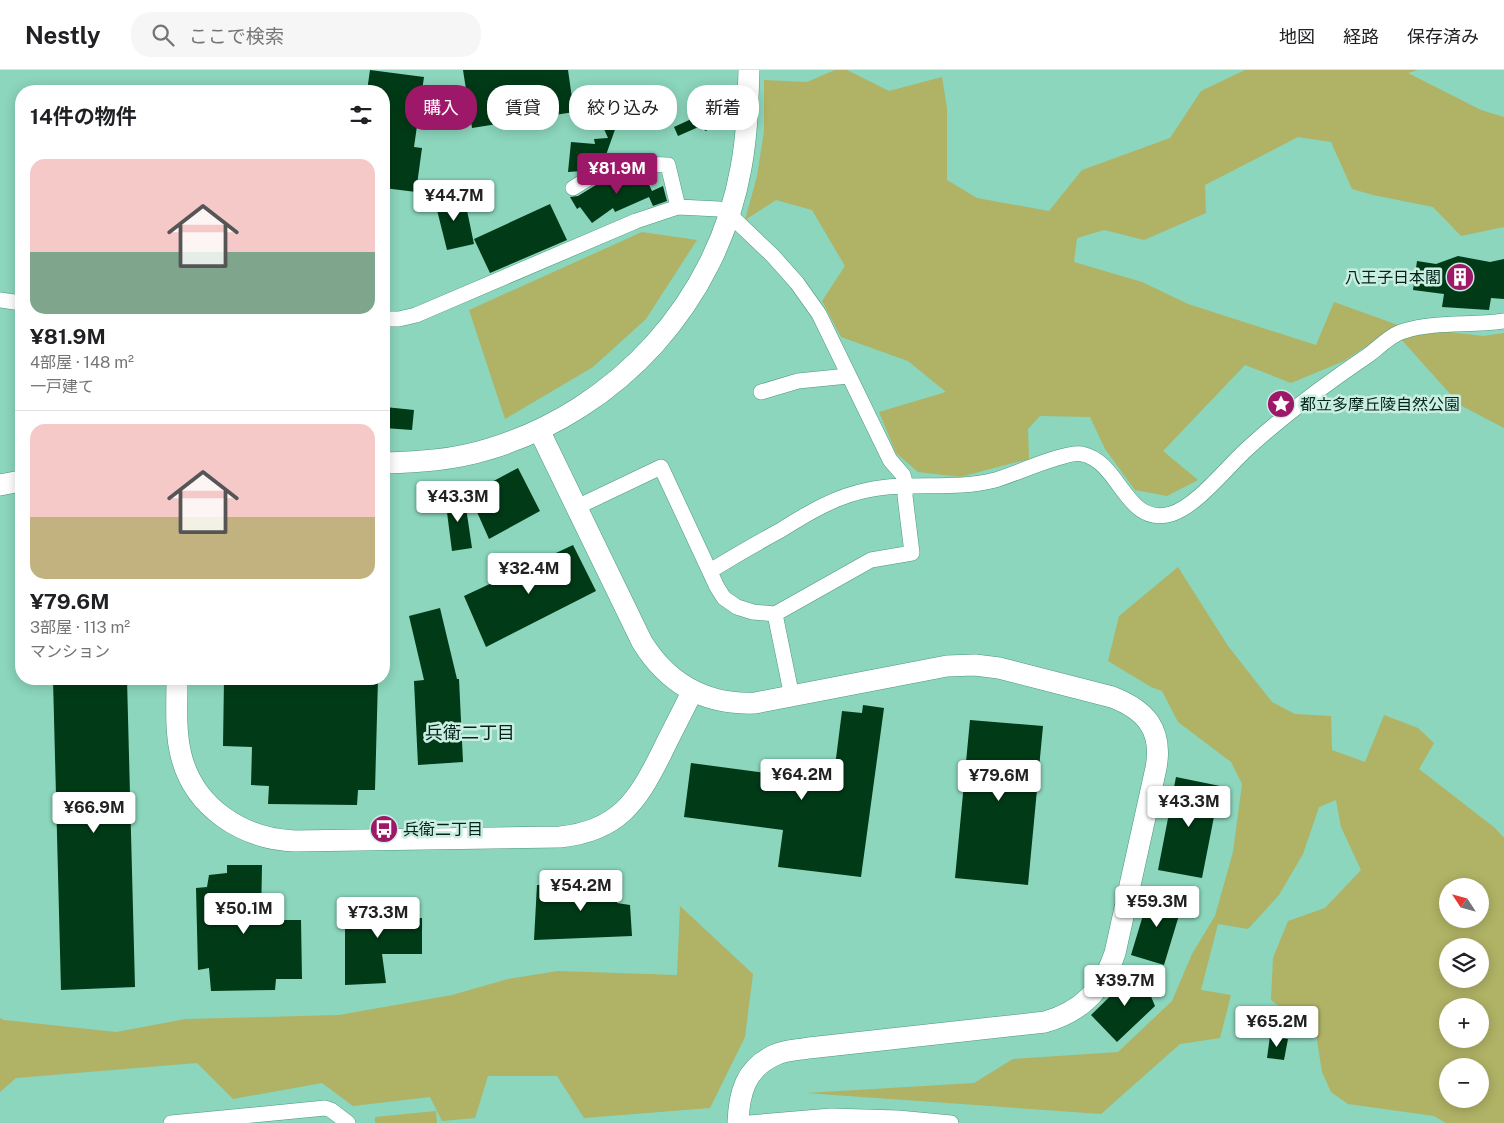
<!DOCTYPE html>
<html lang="ja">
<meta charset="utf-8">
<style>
body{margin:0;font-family:"Public Sans","Noto Sans JP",sans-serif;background:#f6f6f6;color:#202124;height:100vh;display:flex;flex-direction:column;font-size:19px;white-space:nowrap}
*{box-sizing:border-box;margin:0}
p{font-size:16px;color:#757577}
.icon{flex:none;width:28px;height:28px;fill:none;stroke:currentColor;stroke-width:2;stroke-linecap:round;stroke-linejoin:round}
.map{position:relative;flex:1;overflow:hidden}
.side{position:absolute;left:15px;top:15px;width:375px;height:600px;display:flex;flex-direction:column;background:#fff;border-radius:20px;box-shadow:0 2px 12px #0003}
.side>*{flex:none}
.top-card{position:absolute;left:405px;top:15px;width:475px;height:45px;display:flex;gap:10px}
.needle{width:32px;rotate:306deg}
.buttons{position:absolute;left:1439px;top:808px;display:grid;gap:10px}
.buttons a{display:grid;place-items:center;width:50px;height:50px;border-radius:50%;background:#fff;box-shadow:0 2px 12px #0003;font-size:25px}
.price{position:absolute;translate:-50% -42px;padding:0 11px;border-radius:5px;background:#fff;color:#222;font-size:16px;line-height:32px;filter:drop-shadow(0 1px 2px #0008)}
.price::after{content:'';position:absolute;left:50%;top:30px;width:15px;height:11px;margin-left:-8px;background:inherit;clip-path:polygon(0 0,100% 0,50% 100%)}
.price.current{background:#9d1868;color:#fff}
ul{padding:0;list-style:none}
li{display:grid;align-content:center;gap:10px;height:265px;padding:0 15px}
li+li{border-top:1px solid #e0e0e0}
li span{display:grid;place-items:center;height:155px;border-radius:15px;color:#555}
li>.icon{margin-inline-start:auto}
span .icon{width:90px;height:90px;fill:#fffc;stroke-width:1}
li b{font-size:21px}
h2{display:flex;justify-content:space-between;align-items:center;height:60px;padding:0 15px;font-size:21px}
.pill{padding:0 18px;border-radius:20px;background:#fff;box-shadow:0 2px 12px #0003;font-size:18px;line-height:45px}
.pill.current{background:#9d1868;color:#fff}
header{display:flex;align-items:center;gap:30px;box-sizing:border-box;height:70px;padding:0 25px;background:#fff;border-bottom:1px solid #e0e0e0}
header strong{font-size:24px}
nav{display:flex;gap:28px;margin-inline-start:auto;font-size:18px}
.search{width:350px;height:45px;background:#f6f6f6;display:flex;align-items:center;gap:12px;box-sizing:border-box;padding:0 18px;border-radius:20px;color:#757577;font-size:19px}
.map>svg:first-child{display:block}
.green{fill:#b0b265;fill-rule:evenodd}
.building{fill:#003a16}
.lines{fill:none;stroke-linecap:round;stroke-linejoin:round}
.street-casing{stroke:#4d987f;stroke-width:16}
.secondary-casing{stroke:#4d987f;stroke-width:22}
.street{stroke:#fff;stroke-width:15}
.secondary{stroke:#fff;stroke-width:21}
.labels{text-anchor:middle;stroke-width:5;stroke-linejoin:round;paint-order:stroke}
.poi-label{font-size:16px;fill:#03241a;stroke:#caeee1;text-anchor:start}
.neighbourhood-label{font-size:18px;fill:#03241a;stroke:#caeee1}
</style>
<header>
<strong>Nestly</strong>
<div class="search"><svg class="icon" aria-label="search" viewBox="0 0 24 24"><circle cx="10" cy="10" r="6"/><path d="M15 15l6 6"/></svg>ここで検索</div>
<nav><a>地図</a><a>経路</a><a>保存済み</a></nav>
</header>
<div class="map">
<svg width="1504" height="1053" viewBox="0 0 1504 1053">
<rect width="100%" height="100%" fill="#8bd6bc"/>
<path class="green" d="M835 0H847L889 21 942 7 947 38V110L977 128 1049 141 1082 100 1170 68 1201 21 1245 0H1418L1408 3 1481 40 1504 47V157L1461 166 1433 137 1373 125 1352 119 1331 72 1298 67 1205 115 1206 143 1144 170 1104 160 1077 168 1074 192 1142 212 1188 234 1316 275 1334 232 1398 255 1344 291 1291 313 1245 295 1163 381 1198 410 1167 426 1135 420 1105 379 1090 347 1040 346 1028 359 1029 389 960 407 918 402 896 383 879 342 946 322 908 291 841 267 822 231 845 196 812 140 776 130 745 150 757 106 764 61V10L807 12Z
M642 162 697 170 646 249 593 297 505 349 469 240Z
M1441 261 1483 266 1504 263V358L1460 335 1400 268Z
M1178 497 1228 576 1272 632 1295 644 1331 646 1332 680 1365 692 1384 645 1418 658 1434 673 1419 699 1495 758 1504 768V1053H1446L1434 1046 1348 1034 1331 1022 1322 1002 1316 964 1271 930 1273 888 1288 851 1325 838 1361 800 1341 757 1336 730 1319 737 1303 784 1279 825 1248 859 1218 854 1201 920 1231 925 1220 968 1180 974 1101 1044 806 1023 974 1013 1013 989 1118 982 1172 931 1192 884 1215 846 1233 782 1242 714 1231 692 1178 652 1162 621 1151 617 1108 591 1119 546ZM1480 816V849H1448V816ZM1448 876H1480V909H1448ZM1480 936V969H1448V936ZM1480 996V1029H1448V996Z
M680 836 753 904 745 967 710 1038 584 1048 557 1006H488L475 1048 442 1051 430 1027 353 1036 322 1013 233 1029 197 993 16 1008 0 1022V948L4 950 116 962 186 949 339 945 452 925 508 909 558 901 677 905Z
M436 1041 437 1053H375V1047Z"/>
<path class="building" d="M370 0 424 7 414 77 422 78 416 122 384 118V21H367Z
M463 0H568L574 42 472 58Z
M715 38 722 55 705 61 703 55 678 66 674 57Z
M622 39 621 41H630L629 52 618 51 606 85 583 87 582 101 568 102 571 72 595 74 594 69 608 68 600 50H596Z
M624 103 625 108 635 103 644 104 652 121 663 116 667 131 653 136 649 127 615 142 613 138 592 153 580 137 577 139 570 127 578 126 604 110Z
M446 120 450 135 465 131 474 174 447 180 433 124Z
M550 134 567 170 490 203 474 169Z
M1458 186 1490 192 1504 189V229L1491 228 1489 240 1442 237 1444 224 1413 220 1417 191 1436 194Z
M385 337 414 340 412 360 384 358Z
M518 398 540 441 489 469 469 424Z
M464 424 472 478 452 481 445 427Z
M573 475 596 521 486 577 464 526Z
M440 538 457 609H459L463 692 418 695 414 611 424 610 409 546Z
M53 609H127L135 917 61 920Z
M224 609H378L375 720H358L357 735 268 734 269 716 251 715 252 677 223 676Z
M863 635 884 638 861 807 778 797 783 760 684 747 691 693 833 712 842 641 862 643Z
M970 650 1043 656 1028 815 955 808Z
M1176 707 1220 716 1202 808 1158 800Z
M227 795H262L261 850H301L302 909H276L275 920 211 921 209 898 198 900 196 818 207 817 209 805 227 803Z
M618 814 617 833 630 835 632 866 534 870 537 815Z
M1150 822 1183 832 1164 895 1131 885Z
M345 833H409V848H422V884H382L386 913 345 915Z
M1139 898 1155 936 1117 972 1091 945Z
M1270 966 1288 969 1284 990 1267 988Z"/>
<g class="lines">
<defs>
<path id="street" d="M573 118 613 93 668 95 678 137
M0 230 21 233
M384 249H399L416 245 636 151 678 137 719 139 730 145 773 186 797 213 819 244 890 390 903 405 906 415 905 426 912 483 871 490 775 544 753 542 737 537 724 528 717 517 661 397 577 437
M761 322 798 311 848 306
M710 501C733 487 757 473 781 460 808 443 836 426 868 420 910 411 954 421 995 410 1013 405 1068 380 1082 384 1121 392 1125 457 1171 444 1197 436 1226 398 1247 379 1285 344 1327 313 1370 284 1380 276 1392 264 1404 261 1436 251 1471 256 1504 251
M775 544 792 627
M171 1053 325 1038 331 1040 348 1053
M749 1053 831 1046 898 1048 951 1053"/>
<path id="secondary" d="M539 360 642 572C668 614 705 635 755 633L947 596 975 595 999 598 1112 627C1146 640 1163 660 1156 698L1115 883C1103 919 1083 941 1045 952L809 978C798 980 785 980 775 985 745 998 739 1024 738 1053
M384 393C419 392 454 390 489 379 618 340 717 232 741 98 747 66 748 33 749 0
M0 415 21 411
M177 609C177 634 175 661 181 685 194 738 243 769 295 771L560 767C618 761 637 732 661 684 671 663 682 643 692 622"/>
</defs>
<use href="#street" class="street-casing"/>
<use href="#secondary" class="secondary-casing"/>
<use href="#street" class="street"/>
<use href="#secondary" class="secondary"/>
</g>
<defs>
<symbol id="building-disc" viewBox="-11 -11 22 22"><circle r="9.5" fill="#9d1868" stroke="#caeee1"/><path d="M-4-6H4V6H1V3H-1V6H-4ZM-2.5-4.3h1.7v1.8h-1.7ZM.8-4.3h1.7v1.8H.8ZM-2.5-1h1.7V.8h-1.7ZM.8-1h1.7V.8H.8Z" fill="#fff"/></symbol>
<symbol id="sight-disc" viewBox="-11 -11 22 22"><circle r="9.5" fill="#9d1868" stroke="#caeee1"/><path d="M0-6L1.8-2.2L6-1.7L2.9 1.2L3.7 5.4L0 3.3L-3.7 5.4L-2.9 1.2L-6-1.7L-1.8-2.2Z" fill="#fff"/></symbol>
<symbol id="bus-disc" viewBox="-11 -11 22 22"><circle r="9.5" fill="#9d1868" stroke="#caeee1"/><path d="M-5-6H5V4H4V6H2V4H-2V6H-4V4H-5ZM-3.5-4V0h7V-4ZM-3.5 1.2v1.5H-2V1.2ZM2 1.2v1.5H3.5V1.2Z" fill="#fff"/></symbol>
</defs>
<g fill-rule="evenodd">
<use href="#building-disc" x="1444" y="191" width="32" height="32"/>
<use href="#sight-disc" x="1265" y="318" width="32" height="32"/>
<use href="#bus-disc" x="368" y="743" width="32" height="32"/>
</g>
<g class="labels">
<g class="poi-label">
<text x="1441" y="213" text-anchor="end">八王子日本閣</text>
<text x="1300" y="340">都立多摩丘陵自然公園</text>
<text x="403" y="765">兵衛二丁目</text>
</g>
<g class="neighbourhood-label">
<text x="470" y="669">兵衛二丁目</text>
</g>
</g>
</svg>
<div class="buttons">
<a><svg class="needle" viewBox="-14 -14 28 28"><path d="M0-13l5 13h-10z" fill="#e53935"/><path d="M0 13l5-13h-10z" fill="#757577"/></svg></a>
<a><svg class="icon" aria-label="layers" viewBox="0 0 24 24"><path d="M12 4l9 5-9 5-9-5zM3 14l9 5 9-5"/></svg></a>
<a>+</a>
<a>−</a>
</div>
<b class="price current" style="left:617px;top:125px">¥81.9M</b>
<b class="price" style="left:454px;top:152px">¥44.7M</b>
<b class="price" style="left:458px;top:453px">¥43.3M</b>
<b class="price" style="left:529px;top:525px">¥32.4M</b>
<b class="price" style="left:802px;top:731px">¥64.2M</b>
<b class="price" style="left:999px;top:732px">¥79.6M</b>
<b class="price" style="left:1189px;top:758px">¥43.3M</b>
<b class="price" style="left:94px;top:764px">¥66.9M</b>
<b class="price" style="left:581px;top:842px">¥54.2M</b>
<b class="price" style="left:1157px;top:858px">¥59.3M</b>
<b class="price" style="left:244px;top:865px">¥50.1M</b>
<b class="price" style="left:378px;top:869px">¥73.3M</b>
<b class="price" style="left:1125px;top:937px">¥39.7M</b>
<b class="price" style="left:1277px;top:978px">¥65.2M</b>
<div class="top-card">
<a class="pill current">購入</a>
<a class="pill">賃貸</a>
<a class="pill">絞り込み</a>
<a class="pill">新着</a>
</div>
<section class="side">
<h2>14件の物件<svg class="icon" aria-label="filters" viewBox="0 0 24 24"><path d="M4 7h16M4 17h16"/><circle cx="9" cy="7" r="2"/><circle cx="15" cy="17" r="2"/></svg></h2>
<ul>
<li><span style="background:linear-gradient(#f6c9c9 60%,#7fa58c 0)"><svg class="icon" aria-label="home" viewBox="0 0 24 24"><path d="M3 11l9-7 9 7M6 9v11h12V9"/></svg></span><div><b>¥81.9M</b><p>4部屋 · 148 m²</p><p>一戸建て</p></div></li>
<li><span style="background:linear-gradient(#f6c9c9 60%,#c2b280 0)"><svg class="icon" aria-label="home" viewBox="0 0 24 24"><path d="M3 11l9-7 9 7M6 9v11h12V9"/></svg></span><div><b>¥79.6M</b><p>3部屋 · 113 m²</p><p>マンション</p></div></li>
</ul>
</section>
</div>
